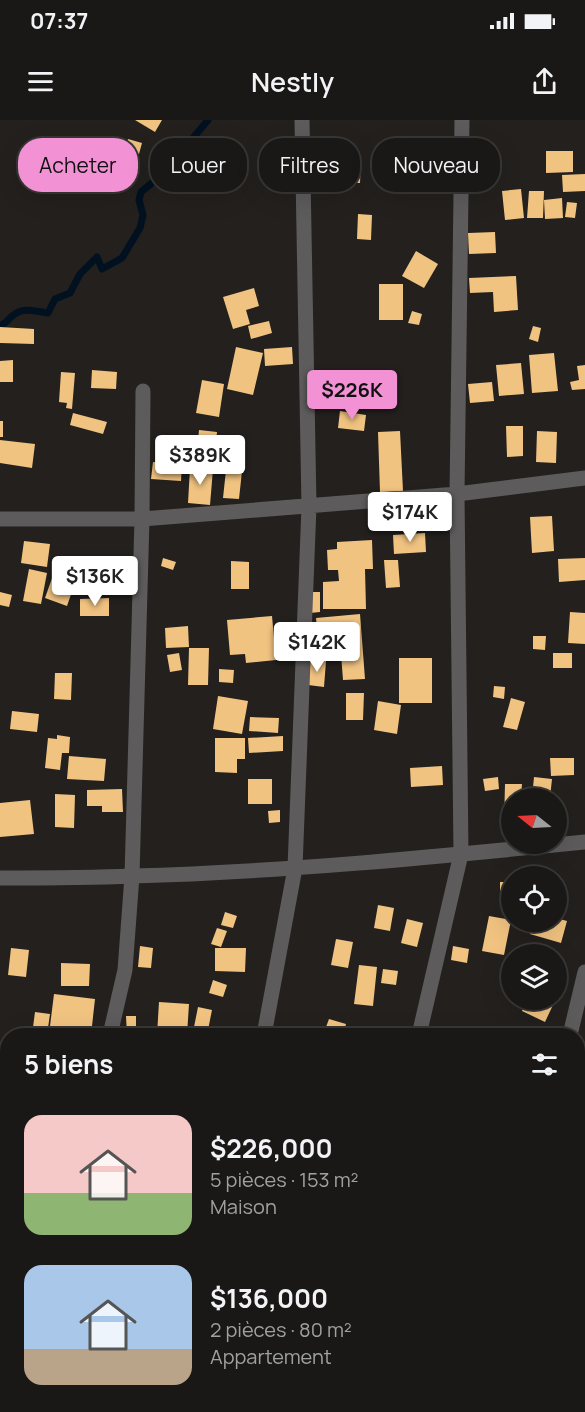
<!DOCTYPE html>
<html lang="fr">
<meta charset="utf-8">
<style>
body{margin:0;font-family:Manrope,sans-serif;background:#272523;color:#f1f3f6;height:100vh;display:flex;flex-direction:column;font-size:22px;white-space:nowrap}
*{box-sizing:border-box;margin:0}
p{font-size:20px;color:#9fa0a1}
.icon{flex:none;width:33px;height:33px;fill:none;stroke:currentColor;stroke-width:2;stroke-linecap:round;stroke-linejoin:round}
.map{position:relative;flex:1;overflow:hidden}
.sheet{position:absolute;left:0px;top:908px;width:585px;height:386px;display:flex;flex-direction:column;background:#1a1816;border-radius:24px 24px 0 0;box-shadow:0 6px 24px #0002,0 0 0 2px #383735}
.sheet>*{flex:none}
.top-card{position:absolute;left:18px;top:18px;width:549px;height:54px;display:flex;gap:12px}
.needle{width:39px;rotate:288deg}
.tools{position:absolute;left:501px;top:668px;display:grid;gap:12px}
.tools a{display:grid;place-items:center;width:66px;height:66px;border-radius:50%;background:#1a1816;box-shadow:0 6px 24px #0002,0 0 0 2px #383735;font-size:30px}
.price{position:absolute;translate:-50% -51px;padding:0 14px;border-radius:6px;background:#fff;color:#222;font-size:20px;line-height:39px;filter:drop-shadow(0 2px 3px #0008)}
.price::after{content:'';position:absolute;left:50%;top:36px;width:18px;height:14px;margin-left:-9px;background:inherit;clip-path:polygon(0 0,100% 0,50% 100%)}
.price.on{background:#f391d5;color:#111}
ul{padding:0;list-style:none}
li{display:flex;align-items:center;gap:18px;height:150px;padding:0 24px}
li span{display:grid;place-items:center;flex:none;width:168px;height:120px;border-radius:18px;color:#555}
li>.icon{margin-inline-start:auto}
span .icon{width:72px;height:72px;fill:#fffc;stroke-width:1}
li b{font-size:26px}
h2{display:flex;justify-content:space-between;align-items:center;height:72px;padding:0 24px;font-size:26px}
.pill{padding:0 21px;border-radius:24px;background:#1a1816;box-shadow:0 6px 24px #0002,0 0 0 2px #383735;font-size:21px;line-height:54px}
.pill.on{background:#f391d5;color:#111}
.status{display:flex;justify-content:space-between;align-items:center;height:42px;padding:0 30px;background:#1a1816;direction:ltr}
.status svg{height:16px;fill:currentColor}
header{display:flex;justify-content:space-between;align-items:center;height:78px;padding:0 24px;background:#1a1816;font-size:27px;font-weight:600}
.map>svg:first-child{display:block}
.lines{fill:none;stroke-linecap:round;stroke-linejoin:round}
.stream{stroke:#021120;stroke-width:7}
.building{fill:#f1c381}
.path{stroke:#615e5c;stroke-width:4;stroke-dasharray:4.5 3;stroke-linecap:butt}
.minor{stroke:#5d5b5b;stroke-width:15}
.tertiary{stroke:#5d5b5b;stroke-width:15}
</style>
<div class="status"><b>07:37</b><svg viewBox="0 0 49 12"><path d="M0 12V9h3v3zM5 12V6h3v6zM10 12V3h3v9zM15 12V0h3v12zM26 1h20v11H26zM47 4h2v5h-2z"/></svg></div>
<header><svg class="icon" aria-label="menu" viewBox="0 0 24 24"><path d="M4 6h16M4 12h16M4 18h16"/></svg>Nestly<svg class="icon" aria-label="share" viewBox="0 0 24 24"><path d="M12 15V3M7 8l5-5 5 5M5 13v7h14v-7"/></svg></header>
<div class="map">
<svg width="585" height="1292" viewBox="0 0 585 1292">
<rect width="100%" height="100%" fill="#23201e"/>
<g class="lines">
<path class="stream" d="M0 206C5 204 7 201 11 197 23 186 34 191 48 193L55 179 70 173 80 154 97 137 102 149 122 138 140 108 143 95 139 80 141 72 159 57 153 38 172 43 208 0"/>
</g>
<path class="building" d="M135 0H162L155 12Z
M128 19 142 23 139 34 125 31Z
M417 28H436V55H417Z
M413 29 415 55 394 57 392 32Z
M546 31H573V52L546 53Z
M323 38 361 39 360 63 322 62Z
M585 54V71L563 72 562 55Z
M521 69 524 98 505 100 502 71Z
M529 71H544L543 98H527Z
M562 78 563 98 545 99 544 80Z
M567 82 577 83 575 98 565 97Z
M358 94 372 95 371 120 357 119Z
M495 112 496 133 469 134 468 113Z
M416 131 438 144 424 168 402 156Z
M516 156 518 190 494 192 493 172 470 173 469 158Z
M379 164H403V200H379Z
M254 168 259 186 246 190 250 204 233 209 223 177Z
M412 191 422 194 419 205 408 203Z
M269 201 272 213 251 219 248 206Z
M533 206 541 208 538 222 529 219Z
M0 207 34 209V224L0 223Z
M236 227 263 233 253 275 227 269Z
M292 227 293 244 265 246 264 229Z
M554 233 558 271 532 273 529 235Z
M13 240V262H0V241Z
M521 243 524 274 499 276 496 245Z
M585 245V269L572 270 570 262 579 260 577 246Z
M92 250 117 252 116 269 91 268Z
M61 252 75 253 72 289 66 288 67 283 59 282Z
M202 260 224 264 219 297 196 293Z
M492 262 494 281 470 283 468 264Z
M340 291 366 295 364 311 338 308Z
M73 293 107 302 103 314 70 305Z
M0 301H3V317H0Z
M506 306H523V336L507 337Z
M199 310 217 312 214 344 196 342Z
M400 311 403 371 380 372 378 312Z
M537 311 557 312 556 343 536 342Z
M0 320 35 324 32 348 0 343Z
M153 342 182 344 181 361 151 359Z
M190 348 213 349 210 385 188 383Z
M226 350 242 351 239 379 223 378Z
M552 396 554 431 532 433 530 397Z
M425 413 426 432 394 434 393 415Z
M372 420 373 449H365L366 489H323V462L339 461 338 450H328L327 430 337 429V422Z
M24 421 50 424 47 447 21 443Z
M163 438 176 442 173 450 161 446Z
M585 438V460L559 462 558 439Z
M384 440H398L400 467 386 468Z
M231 441 249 442V469H231Z
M56 447 78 454 67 486 45 478Z
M29 449 47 453 41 484 23 481Z
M107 450 108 459 94 460V452Z
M0 472 12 475 9 487 0 485Z
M309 472H320V492L310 493Z
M109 478V496H80V479Z
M570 492 585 493V524L568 523Z
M360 494 365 559 343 560 341 534 320 537 316 498Z
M272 496 276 540 246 543 245 534 230 535 227 500Z
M188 506 189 527 166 528 165 508Z
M533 516H546L545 530 533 529Z
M189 528H209L208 565H188Z
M179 533 182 550 170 552 167 535Z
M553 533H572V548H553Z
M399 538H432V583H399Z
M310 539 326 541 324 567 308 565Z
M219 549 234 550 233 563 219 562Z
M55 553H72L71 580 54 579Z
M494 566 505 567 504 579 493 577Z
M346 573H364L363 600H346Z
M218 576 248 581 242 614 213 609Z
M511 578 525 582 517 610 503 607Z
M378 581 401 585 397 614 374 610Z
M12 591 39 594 37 612 10 609Z
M250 597 279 598 278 613 249 611Z
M57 615 70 617 69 633H62L60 650 45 648 48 618 57 619Z
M283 616V631L249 633 248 618Z
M215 618H245V639H237V653L215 652Z
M69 636 106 639 104 661 67 659Z
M550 638H574V655L551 656Z
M442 646 443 665 411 667 410 648Z
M498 657 499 669 485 671 483 659Z
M534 657 552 659 550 678H532Z
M248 659H272V684H248Z
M505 664H522L521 678H512V702H504Z
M122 669 123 692H102V686H87V670Z
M55 674 75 675 74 708 55 707Z
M30 680 34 714 0 717V683Z
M280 690V702L269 703 268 691Z
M500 762H512V776H500Z
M378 785 394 788 390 811 374 808Z
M225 792 237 796 233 808 221 805Z
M489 796 511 800 504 835 482 831Z
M556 798 567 801 561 823 530 814 533 801H556Z
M407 799 423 803 417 827 401 823Z
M217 808 227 811 221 827 211 824Z
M336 819 353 822 348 848 331 845Z
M140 826 153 828 151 848 138 847Z
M453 826 469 829 467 843 451 840Z
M11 828 29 830 26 857 8 855Z
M215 828H246L245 852 215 851Z
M61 843 90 844 89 866H61Z
M359 845 377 847 373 886 354 884Z
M383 849 398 851 396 865 381 863Z
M213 860 227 865 223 877 209 873Z
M54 874 95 879 91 915 49 914Z
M527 879H540L553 885 545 902 522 891Z
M159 882 189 884 187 915H157Z
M198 887 212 890 208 910 194 907Z
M35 892 50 894 47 915H32Z
M126 896H136V915H127Z
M329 899 346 904 343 915H323Z
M0 956 8 957 7 987 0 985Z
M0 999H7L3 1035H0Z
M581 1180 585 1187V1212L581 1214 578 1207V1182Z
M585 1222V1254L578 1259V1226Z"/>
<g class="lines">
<path class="path" d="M223 1286 233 1292"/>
<path class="minor" d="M0 399H142L457 374 585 358
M110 915 125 850 132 756 142 399 143 271
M264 915 295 748 309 386 302 0
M419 915 461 734 457 374 462 0
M570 915 585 852
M578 1081 585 1079
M339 1292 340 1286
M500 1292 501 1286"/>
<path class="tertiary" d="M0 758C44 758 88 758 132 756 283 752 434 737 585 722"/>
</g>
</svg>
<div class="tools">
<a><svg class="needle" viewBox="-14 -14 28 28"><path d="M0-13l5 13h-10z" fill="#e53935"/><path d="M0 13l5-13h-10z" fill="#9fa0a1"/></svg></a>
<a><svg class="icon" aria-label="locate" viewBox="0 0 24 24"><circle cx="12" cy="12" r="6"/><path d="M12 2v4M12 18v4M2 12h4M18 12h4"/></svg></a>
<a><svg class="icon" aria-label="layers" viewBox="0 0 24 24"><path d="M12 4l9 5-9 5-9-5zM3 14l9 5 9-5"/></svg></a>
</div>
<b class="price on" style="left:352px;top:301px">$226K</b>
<b class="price" style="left:200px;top:366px">$389K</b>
<b class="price" style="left:410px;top:423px">$174K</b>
<b class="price" style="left:95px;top:487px">$136K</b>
<b class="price" style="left:317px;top:553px">$142K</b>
<div class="top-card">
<a class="pill on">Acheter</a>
<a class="pill">Louer</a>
<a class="pill">Filtres</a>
<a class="pill">Nouveau</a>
</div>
<section class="sheet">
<h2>5 biens<svg class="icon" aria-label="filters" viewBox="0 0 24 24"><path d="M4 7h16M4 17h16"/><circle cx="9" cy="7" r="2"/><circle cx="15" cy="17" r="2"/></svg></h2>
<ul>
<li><span style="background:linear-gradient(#f6c9c9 65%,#8fb573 0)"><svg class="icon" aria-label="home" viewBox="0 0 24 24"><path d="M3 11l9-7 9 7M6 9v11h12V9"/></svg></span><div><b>$226,000</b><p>5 pièces · 153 m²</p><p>Maison</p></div></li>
<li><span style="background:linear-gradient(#a9c7e8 70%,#b9a48a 0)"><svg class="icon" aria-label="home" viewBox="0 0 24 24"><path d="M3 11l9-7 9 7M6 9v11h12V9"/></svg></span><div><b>$136,000</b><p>2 pièces · 80 m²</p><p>Appartement</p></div></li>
</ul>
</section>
</div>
